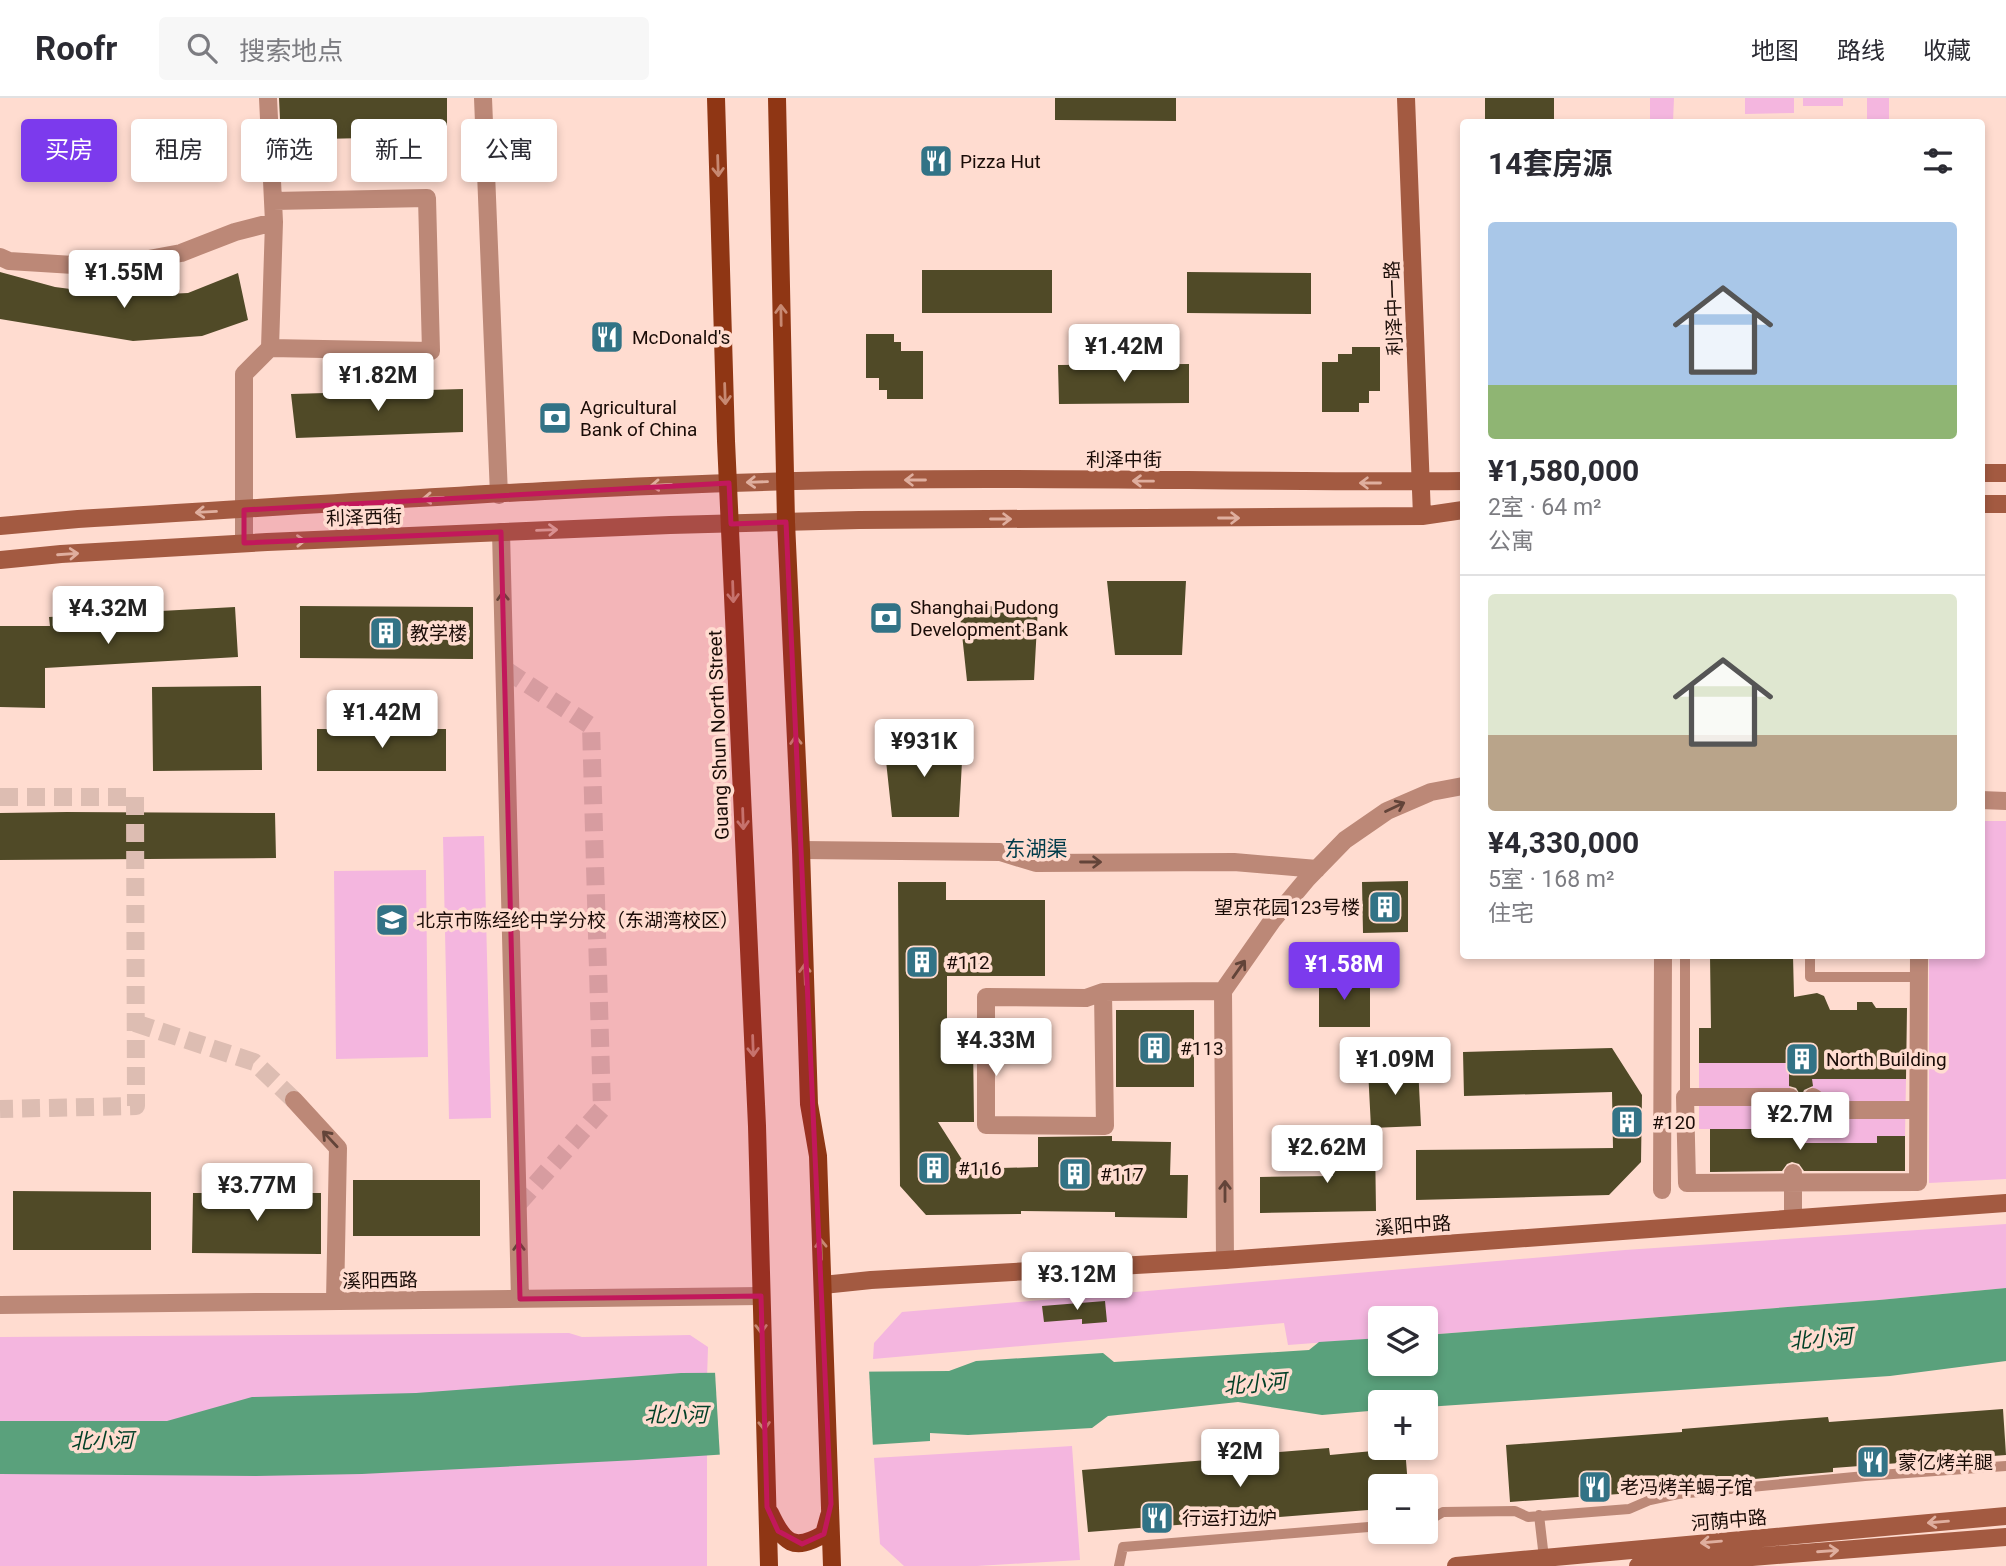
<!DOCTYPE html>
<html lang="zh">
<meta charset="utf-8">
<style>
body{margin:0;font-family:Roboto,"Noto Sans SC",sans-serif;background:#f7f7f7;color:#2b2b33;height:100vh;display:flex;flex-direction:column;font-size:26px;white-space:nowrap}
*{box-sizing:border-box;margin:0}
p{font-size:23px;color:#7c7c81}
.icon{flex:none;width:38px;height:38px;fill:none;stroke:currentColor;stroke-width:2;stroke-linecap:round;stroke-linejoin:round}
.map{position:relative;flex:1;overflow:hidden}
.side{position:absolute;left:1460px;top:21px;width:525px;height:840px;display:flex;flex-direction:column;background:#fff;border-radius:7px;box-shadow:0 4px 10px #0003}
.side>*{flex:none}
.banner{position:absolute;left:21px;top:21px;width:665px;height:63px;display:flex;gap:14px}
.tools{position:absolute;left:1368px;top:1208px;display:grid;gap:14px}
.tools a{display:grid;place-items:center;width:70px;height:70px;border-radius:7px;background:#fff;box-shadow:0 4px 10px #0003;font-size:35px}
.price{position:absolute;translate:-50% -60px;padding:0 16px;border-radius:7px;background:#fff;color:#222;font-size:23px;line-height:46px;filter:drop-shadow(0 2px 4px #0008)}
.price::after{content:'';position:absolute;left:50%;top:42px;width:21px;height:16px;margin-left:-10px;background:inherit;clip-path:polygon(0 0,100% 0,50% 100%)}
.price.on{background:#7c3aed;color:#fff}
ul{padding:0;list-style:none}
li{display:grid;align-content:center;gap:14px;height:371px;padding:0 28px}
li+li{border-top:2px solid #e1e1e2}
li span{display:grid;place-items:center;height:217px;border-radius:7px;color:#555}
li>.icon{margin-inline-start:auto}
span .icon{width:126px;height:126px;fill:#fffc;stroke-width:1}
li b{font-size:30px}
h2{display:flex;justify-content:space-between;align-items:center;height:84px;padding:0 28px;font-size:30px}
.chip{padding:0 24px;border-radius:7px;background:#fff;box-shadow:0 4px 10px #0003;font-size:24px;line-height:63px}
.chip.on{background:#7c3aed;color:#fff}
header{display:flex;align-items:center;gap:42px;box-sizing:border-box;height:98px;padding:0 35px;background:#fff;border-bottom:2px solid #e1e1e2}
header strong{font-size:33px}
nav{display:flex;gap:38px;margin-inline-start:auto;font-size:24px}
.search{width:490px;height:63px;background:#f7f7f7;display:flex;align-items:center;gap:18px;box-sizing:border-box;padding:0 24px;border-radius:7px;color:#7c7c81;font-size:26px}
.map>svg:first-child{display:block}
.green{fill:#f4b6df}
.water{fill:#5aa17c}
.pier{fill:#ffdcd0}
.building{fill:#504a27}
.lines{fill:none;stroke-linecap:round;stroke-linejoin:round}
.street-tunnel{stroke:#ddbdb2;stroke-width:18;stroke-dasharray:18 9;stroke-linecap:butt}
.lane{stroke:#bc8877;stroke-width:10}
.street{stroke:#bc8877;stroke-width:18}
.secondary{stroke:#a35a41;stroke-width:18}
.primary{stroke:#8f3614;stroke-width:18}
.oneway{stroke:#c78972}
.oneway2{stroke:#dfae9e}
.oneway3{stroke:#634439}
.marked{fill:#c2185b;fill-opacity:0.2;stroke:#c2185b;stroke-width:5;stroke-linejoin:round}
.labels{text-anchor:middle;stroke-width:7;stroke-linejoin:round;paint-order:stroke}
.poi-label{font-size:19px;fill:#1a0c07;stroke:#ffdcd0;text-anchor:start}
.street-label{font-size:19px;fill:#1a0c07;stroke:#ffdcd0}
.neighbourhood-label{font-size:21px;fill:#003c4a;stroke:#ffdcd0}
.water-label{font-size:21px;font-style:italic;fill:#024027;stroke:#ffdcd0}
</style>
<header>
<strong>Roofr</strong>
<div class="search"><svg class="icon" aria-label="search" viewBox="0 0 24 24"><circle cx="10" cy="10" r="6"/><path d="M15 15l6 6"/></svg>搜索地点</div>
<nav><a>地图</a><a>路线</a><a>收藏</a></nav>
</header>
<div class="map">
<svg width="2006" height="1468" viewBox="0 0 2006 1468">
<rect width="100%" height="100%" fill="#ffdcd0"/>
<path class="green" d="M1650 0H1674L1673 24H1650Z
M1745 0H1794V15L1745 16Z
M1803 0H1843V8H1803Z
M1867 0H1889V24H1867Z
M1981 723H2006V1081L1929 1085V858H1981Z
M484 738 491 1020 449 1021 443 739Z
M426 772 428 959 336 961 334 773Z
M1699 965H1803L1790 983V1031H1699Z
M1812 981H1906L1905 1038H1878L1877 1045H1800L1799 1010H1812Z
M2006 1126V1190L1879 1202 1426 1237V1220H1381V1240L1288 1247 1284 1225 873 1261 874 1245 902 1214 1625 1152Z
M569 1235 582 1239 690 1237 708 1249 707 1281V1468H0V1239Z
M1072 1348 1080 1462 977 1468H904L880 1446 874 1360Z"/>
<path class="water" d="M2006 1190V1263L1890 1278 1426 1309V1304H1381V1312L1322 1317 1238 1304 1108 1318 1092 1330 968 1337 930 1335V1343L637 1362 362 1376 256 1378 0 1376V1323H167L252 1299 416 1295 681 1275 949 1273 976 1263 1103 1255 1114 1264 1309 1252 1319 1244 1381 1240V1265H1426V1237L1879 1202Z"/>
<path class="pier" d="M770 1271H869L873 1350 720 1360 715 1274Z"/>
<path class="building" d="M279 0H447V38L281 42Z
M1055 0H1176V23L1055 22Z
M1485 0H1554V24H1485Z
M922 172H1052V215H922Z
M0 174 55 189 124 198 188 195 238 175 248 222 202 238 133 243 0 221Z
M1187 174 1311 175V216L1187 215Z
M866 236H894V244H901V253H923V301H887V292H879V280H866Z
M1352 249H1380V293H1369V305H1359V314H1322V264H1338V256H1352Z
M1189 266V305L1059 306 1058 267Z
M463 291V334L296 340 291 296Z
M1107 483H1186L1182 557H1115Z
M300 508 473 509V561L300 560Z
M959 508 1038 509 1034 582 967 583Z
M235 509 238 559 45 570V610L0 609V528H50L49 519Z
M261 588 262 672 153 673 152 589Z
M317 631H446V673H317Z
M884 644 963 645 959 719H892Z
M67 714 275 715 276 760 0 762V715Z
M1408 783V834L1363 835 1362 784Z
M898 784H946V802H1045V878H947V943H973L974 1024H938L968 1071 1038 1069V1039L1112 1038V1043L1171 1044 1170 1077H1188L1187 1120 1115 1119V1114L1021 1113V1116L926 1117 900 1088Z
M1710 858H1793L1794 899 1817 895 1824 898 1830 912H1857V904H1872L1876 910H1907L1906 981H1812L1813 988 1804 992 1802 997 1803 1004 1809 1010H1791L1799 1005 1801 998 1796 990 1789 988V965H1699V930H1711Z
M1319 878H1370V929H1319Z
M1116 912H1194V989H1116Z
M1612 950 1642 997 1641 1064 1609 1097 1416 1102V1052L1613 1050 1612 994 1464 998 1463 954Z
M1418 968 1421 1028 1371 1030 1368 971Z
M1710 1031H1800V1045H1877V1038H1905V1073H1804L1799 1066 1792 1064 1787 1066 1782 1073 1710 1074Z
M1375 1044 1376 1113 1260 1115V1079L1333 1078V1045Z
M353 1082H480V1138H353Z
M13 1093 151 1094V1152H13Z
M193 1095H321V1156L192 1155Z
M1105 1203 1107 1224 1082 1226V1221L1044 1224 1042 1208Z
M2003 1311 2006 1357 1833 1370V1374L1686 1387 1619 1391V1396L1510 1404 1506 1347 1682 1334V1331L1828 1319 1829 1324Z
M1329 1350 1330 1357 1405 1350 1408 1388H1381V1411L1088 1434 1082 1372 1220 1361 1221 1373 1254 1370 1253 1356Z"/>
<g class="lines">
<path class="street-tunnel" d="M506 572 591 628 602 1011 518 1106
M0 699H135L136 1008 0 1011
M135 925 254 964 294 1002"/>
<path class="lane" d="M1685 858V999
M1810 858V879H1919
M1539 1417 1544 1460
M1426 1424 1443 1414 1515 1413 1528 1419 1629 1411 1650 1402 1678 1396 1865 1378 2006 1368
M1119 1468 1123 1449 1381 1428"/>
<path class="street" d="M483 0 499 397
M0 159 9 163 106 169 181 155 235 134 274 124
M270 250 431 253 427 100 273 103
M501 434 520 1201
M244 445V276L270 250 274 124 268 0
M1981 702 2006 703
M801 752 1000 754 1036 765 1234 764 1317 771
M1103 894 1105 1028 986 1027V899L1086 900 1103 894 1223 893
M1790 999H1685L1687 1085 1918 1084 1919 858
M1813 999 1831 1012H1918
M294 1002 338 1050 335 1203
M1793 1075V1120
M1662 1092 1663 858
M1225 1162 1223 893 1272 823 1307 781 1345 742 1387 713 1431 694 1463 688
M0 1207 761 1198"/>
<path class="secondary" d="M1406 0 1422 418
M1981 375H2006
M1981 406H2006
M0 428 78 421C335 406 593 386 850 382 1054 378 1259 385 1463 383
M0 462 61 456 267 444 670 427 859 422 1422 418 1463 412
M823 1187 871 1182 1225 1162 2006 1105
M1456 1468 2006 1418
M1638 1468 2006 1439"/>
<path class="primary" d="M716 0 726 343 757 1028 769 1468
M777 0 786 424 801 752 809 1006 818 1058 832 1468
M770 1415C784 1445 793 1454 824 1436L829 1418"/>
</g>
<defs><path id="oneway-shaft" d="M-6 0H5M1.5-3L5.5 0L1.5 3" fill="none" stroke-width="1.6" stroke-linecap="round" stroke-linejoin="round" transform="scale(1.75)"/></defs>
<g class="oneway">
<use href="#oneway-shaft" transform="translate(718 68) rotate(88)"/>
<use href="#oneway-shaft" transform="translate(781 217) rotate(-91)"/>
<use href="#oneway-shaft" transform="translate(725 296) rotate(88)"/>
<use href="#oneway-shaft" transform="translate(733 494) rotate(88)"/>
<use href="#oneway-shaft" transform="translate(796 648) rotate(-92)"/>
<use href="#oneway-shaft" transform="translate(743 721) rotate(88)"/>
<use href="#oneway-shaft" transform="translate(805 876) rotate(-92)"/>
<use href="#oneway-shaft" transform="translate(753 948) rotate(88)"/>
<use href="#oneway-shaft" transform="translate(821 1151) rotate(-92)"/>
<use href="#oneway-shaft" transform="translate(761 1225) rotate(89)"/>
<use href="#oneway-shaft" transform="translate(764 1322) rotate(88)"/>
</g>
<g class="oneway2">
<use href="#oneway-shaft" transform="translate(915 382) rotate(-180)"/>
<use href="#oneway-shaft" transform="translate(1143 383) rotate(-179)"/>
<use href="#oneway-shaft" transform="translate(757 384) rotate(178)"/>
<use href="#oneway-shaft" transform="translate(1370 385) rotate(-180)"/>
<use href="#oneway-shaft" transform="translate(661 387) rotate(177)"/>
<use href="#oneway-shaft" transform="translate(433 400) rotate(177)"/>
<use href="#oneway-shaft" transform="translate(206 414) rotate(177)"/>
<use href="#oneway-shaft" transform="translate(1229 420)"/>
<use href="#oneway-shaft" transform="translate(1001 421)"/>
<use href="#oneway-shaft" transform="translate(547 432) rotate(-2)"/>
<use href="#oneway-shaft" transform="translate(295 443) rotate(-2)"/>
<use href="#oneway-shaft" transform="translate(68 456) rotate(-4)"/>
<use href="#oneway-shaft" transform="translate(1938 1424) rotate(175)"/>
<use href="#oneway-shaft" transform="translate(1711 1444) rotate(175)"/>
<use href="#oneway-shaft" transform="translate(1828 1453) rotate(-4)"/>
</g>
<g class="oneway3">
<use href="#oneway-shaft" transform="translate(503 504) rotate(-92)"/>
<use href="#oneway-shaft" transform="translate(1395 709) rotate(-25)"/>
<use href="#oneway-shaft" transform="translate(1091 764)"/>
<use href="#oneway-shaft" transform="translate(1239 871) rotate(-55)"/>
<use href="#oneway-shaft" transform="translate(330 1041) rotate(-133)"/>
<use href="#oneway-shaft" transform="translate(1225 1093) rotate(-90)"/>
<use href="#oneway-shaft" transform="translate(519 1154) rotate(-91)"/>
</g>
<path class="marked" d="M729 385 731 426 786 424 831 1406 824 1436 802 1446 778 1433 767 1409 761 1198 520 1201 501 434 244 445V412Z"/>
<defs>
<symbol id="restaurant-square" viewBox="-11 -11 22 22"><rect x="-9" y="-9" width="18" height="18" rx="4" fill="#327386" stroke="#ffdcd0"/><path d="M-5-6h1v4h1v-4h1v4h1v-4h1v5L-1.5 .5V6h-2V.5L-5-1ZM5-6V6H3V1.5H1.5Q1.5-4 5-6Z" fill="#fff"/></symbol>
<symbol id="bank-square" viewBox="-11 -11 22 22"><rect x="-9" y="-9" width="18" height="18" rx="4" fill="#327386" stroke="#ffdcd0"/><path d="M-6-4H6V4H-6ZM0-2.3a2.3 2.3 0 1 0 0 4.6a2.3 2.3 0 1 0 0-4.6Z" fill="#fff"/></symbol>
<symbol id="building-square" viewBox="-11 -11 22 22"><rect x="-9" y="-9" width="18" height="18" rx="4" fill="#327386" stroke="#ffdcd0"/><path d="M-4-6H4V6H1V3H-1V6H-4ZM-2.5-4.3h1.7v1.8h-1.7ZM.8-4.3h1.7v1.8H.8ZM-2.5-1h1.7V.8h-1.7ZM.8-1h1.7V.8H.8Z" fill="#fff"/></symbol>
<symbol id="school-square" viewBox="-11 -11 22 22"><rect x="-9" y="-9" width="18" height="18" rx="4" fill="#327386" stroke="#ffdcd0"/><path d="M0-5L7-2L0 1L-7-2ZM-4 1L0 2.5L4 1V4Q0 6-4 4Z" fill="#fff"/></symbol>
</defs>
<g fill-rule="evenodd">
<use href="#restaurant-square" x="917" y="44" width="38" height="38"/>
<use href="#restaurant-square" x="588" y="220" width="38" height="38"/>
<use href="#bank-square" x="536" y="301" width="38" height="38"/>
<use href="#bank-square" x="867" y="501" width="38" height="38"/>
<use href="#building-square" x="367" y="516" width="38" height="38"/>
<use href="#building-square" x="1366" y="790" width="38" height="38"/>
<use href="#school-square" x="373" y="803" width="38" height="38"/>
<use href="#building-square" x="903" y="845" width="38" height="38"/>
<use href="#building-square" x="1136" y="931" width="38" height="38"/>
<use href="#building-square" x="1783" y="942" width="38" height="38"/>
<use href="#building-square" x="1608" y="1005" width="38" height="38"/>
<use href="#building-square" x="915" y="1051" width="38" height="38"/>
<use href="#building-square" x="1056" y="1057" width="38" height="38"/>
<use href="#restaurant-square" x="1854" y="1345" width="38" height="38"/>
<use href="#restaurant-square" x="1576" y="1370" width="38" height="38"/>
<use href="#restaurant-square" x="1138" y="1401" width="38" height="38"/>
</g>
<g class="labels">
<g class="poi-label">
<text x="960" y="70">Pizza Hut</text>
<text x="632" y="246">McDonald's</text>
<text x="580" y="316">Agricultural<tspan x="580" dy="22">Bank of China</tspan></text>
<text x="910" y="516">Shanghai Pudong<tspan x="910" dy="22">Development Bank</tspan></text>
<text x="410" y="542">教学楼</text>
<text x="1360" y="816" text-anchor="end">望京花园123号楼</text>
<text x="416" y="829">北京市陈经纶中学分校（东湖湾校区）</text>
<text x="946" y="871">#112</text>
<text x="1180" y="957">#113</text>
<text x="1826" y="968">North Building</text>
<text x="1652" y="1031">#120</text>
<text x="958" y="1077">#116</text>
<text x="1100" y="1083">#117</text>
<text x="1898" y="1371">蒙亿烤羊腿</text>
<text x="1620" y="1396">老冯烤羊蝎子馆</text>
<text x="1182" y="1427">行运打边炉</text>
</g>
<g class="street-label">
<text transform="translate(1393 210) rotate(-92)" y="7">利泽中一路</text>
<text x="1124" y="368">利泽中街</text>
<text transform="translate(364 419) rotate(-2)" y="7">利泽西街</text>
<text transform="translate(718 637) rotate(-92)" y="7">Guang Shun North Street</text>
<text transform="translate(1413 1127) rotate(-4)" y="7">溪阳中路</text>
<text transform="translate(380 1182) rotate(-1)" y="7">溪阳西路</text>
<text transform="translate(1729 1422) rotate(-5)" y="7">河荫中路</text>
</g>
<g class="neighbourhood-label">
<text x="1036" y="758">东湖渠</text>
</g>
<g class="water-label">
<text transform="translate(1821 1241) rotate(-5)" y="7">北小河</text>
<text transform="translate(1255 1286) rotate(-5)" y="7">北小河</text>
<text x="676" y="1324">北小河</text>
<text transform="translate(102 1343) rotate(-1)" y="7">北小河</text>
</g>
</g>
</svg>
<div class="tools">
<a><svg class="icon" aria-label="layers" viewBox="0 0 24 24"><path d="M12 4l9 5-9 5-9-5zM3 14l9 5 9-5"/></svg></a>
<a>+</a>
<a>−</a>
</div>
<b class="price" style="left:124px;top:212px">¥1.55M</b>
<b class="price" style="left:1124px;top:286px">¥1.42M</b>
<b class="price" style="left:378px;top:315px">¥1.82M</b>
<b class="price" style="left:108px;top:548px">¥4.32M</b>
<b class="price" style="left:382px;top:652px">¥1.42M</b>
<b class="price" style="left:924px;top:681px">¥931K</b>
<b class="price on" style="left:1344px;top:904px">¥1.58M</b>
<b class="price" style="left:996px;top:980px">¥4.33M</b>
<b class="price" style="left:1395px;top:999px">¥1.09M</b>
<b class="price" style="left:1800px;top:1054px">¥2.7M</b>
<b class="price" style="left:1327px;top:1087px">¥2.62M</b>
<b class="price" style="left:257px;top:1125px">¥3.77M</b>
<b class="price" style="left:1077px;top:1214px">¥3.12M</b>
<b class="price" style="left:1240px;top:1391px">¥2M</b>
<div class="banner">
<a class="chip on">买房</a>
<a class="chip">租房</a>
<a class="chip">筛选</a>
<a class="chip">新上</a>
<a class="chip">公寓</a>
</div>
<section class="side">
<h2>14套房源<svg class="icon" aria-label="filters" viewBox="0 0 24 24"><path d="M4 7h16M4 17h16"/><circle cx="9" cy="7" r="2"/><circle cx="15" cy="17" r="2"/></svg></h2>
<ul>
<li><span style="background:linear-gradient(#a9c7e8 75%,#8fb573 0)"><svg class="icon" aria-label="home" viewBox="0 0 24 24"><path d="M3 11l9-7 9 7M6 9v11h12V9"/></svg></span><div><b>¥1,580,000</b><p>2室 · 64 m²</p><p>公寓</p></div></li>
<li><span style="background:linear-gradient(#dfe7d0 65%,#b9a48a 0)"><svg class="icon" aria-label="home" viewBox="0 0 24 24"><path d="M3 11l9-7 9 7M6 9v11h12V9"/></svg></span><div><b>¥4,330,000</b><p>5室 · 168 m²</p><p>住宅</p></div></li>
</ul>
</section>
</div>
